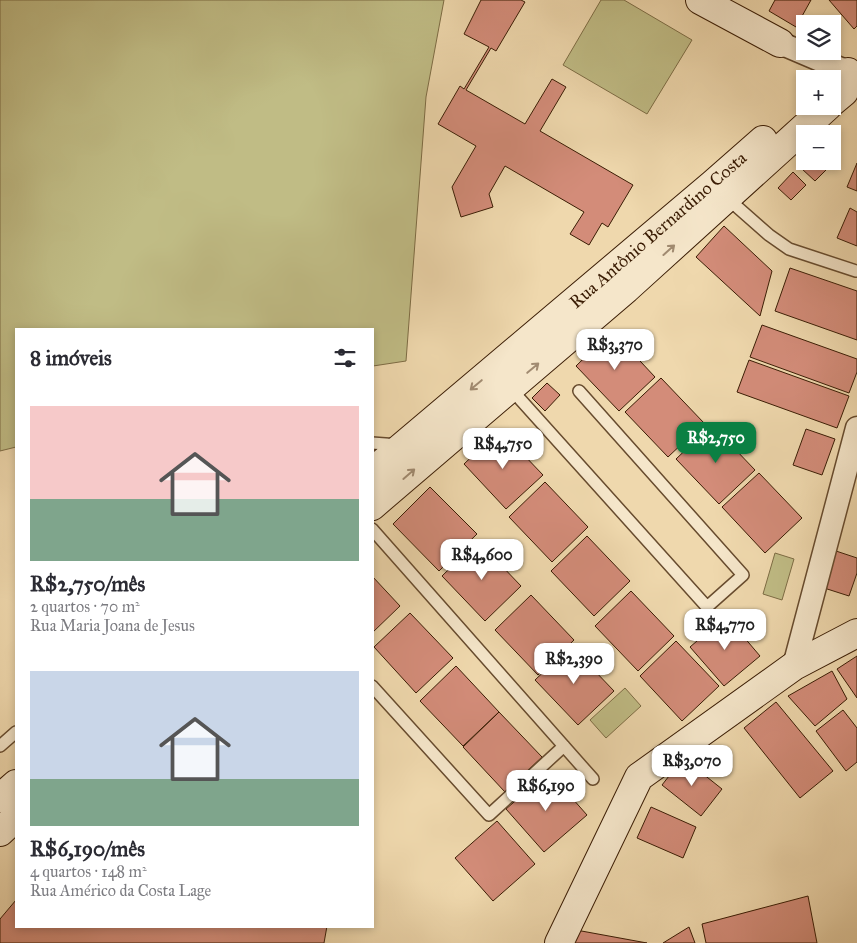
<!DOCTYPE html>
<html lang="pt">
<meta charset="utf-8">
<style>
body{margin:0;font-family:"IM FELL Great Primer",serif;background:#f7f7f7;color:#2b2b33;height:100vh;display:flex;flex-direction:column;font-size:19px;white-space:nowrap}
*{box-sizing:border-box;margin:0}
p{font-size:16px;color:#7c7c81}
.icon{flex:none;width:28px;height:28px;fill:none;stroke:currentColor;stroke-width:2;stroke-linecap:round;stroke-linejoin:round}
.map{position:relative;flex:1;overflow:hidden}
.drawer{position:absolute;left:15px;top:328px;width:359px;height:600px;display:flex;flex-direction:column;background:#fff;border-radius:0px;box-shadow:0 2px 8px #0003}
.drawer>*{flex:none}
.fabs{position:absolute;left:796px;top:15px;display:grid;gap:10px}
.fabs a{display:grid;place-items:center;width:45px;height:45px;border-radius:0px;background:#fff;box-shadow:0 2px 8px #0003;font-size:25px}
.price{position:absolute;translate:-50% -42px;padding:0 11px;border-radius:10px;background:#fff;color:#222;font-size:16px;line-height:32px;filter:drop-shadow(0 1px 2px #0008)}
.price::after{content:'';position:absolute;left:50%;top:30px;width:15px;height:11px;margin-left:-8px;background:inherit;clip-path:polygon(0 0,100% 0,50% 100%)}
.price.on{background:#0b8043;color:#fff}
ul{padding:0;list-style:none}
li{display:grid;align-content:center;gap:10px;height:265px;padding:0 15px}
li span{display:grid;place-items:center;height:155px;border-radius:0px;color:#555}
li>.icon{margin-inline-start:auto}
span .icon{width:90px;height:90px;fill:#fffc;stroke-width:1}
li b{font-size:21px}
h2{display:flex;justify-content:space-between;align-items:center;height:60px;padding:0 15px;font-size:21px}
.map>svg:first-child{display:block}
.green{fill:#c0bc85;stroke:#7d6c44}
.building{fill:#d38c79;stroke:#3a1c04}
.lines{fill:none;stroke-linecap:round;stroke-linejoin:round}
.lane-casing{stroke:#674b2e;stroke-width:14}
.street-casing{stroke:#674b2e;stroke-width:25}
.secondary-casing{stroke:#3a1c04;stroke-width:30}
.lane{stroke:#f5e6ca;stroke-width:11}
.street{stroke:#f5e6ca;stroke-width:22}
.secondary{stroke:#f5e6ca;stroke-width:28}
.oneway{stroke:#a18b71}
.labels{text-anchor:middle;stroke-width:4;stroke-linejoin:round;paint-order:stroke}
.street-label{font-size:18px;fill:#3a1c04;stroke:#f5e6ca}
</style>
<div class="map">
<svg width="857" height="943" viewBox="0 0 857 943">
<rect width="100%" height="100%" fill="#efd8ad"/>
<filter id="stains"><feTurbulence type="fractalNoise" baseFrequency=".004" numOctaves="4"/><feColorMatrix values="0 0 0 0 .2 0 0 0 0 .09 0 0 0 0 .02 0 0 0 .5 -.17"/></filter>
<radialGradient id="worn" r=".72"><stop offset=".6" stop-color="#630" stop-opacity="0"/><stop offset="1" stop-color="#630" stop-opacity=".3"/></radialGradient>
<path class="green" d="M0 0H444L426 97 406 361 373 366 372 329H16V447L0 451Z
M601 0H624L692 40 647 114 563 65Z
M775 553 794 559 782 600 763 594Z
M625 688 641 706 606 738 590 720Z"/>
<path class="building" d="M481 0H521L525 2 496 51 491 48 466 90 525 124 552 79 566 87 540 131 633 185 608 227 602 223 589 245 570 234 584 212 505 166 489 194 493 207 461 217 452 187 476 146 438 124 460 86 464 89 489 47 464 34Z
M775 0H811L796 27 769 11Z
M829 0H857V26L854 29Z
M810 161H826L830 166 815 181 802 169Z
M857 163V191L847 187Z
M793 172 806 185 791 200 778 188Z
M850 208 857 212V246L837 238Z
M724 226 772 271 760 316 696 257Z
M790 268 857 291V340L775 311Z
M762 325 857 359V372L849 393 750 357Z
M612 331 655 377 619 411 576 366Z
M749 360 849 396 837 428 737 392Z
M661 378 704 423 668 457 625 412Z
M547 383 560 395 545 411 532 398Z
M712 425 755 470 719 504 676 459Z
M806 429 835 439 822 475 793 465Z
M500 430 543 475 506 509 464 464Z
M759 473 802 518 765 553 722 507Z
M545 482 588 527 552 562 509 517Z
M430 487 477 534 439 571 393 524Z
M587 536 630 581 594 616 551 571Z
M478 541 521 586 485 621 442 576Z
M833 550 857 558V573L849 596 821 587Z
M372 576 400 606 372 633Z
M631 591 674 636 638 671 595 626Z
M531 595 574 640 538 675 495 630Z
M410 613 453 658 416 693 374 647Z
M726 616 760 656 724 686 690 647Z
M676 641 719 686 682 721 640 676Z
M571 646 614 691 578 725 535 680Z
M857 656V698L837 669Z
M456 666 499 712 463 746 420 701Z
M832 671 847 699 815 726 788 696Z
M776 702 833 771 800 798 744 728Z
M843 710 857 728V762L846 771 816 731Z
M499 712 542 757 505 792 463 747Z
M683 758 722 789 701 816 662 785Z
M549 772 587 815 544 852 506 809Z
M651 807 696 827 683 858 637 838Z
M497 821 535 864 493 901 455 858Z
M808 896 817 943H706L702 924Z
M16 900V926H327L324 943H0V919Z
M689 927 695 943H663Z
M576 930 647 943H570Z"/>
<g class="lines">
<defs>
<path id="lane" d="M727 198 769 235 789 249 856 271
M510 388 707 607 743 575 579 391
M372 443 399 445
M372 529 593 779
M372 686 489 815 564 746
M0 746 16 732"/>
<path id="street" d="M780 43 848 72 857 74
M794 666 857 428"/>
<path id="secondary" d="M700 0 780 43
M832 102 844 92 848 72
M372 472 713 184 763 140
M372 506 626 289 828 106
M0 798 16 784
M0 832 16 817
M559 943 639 777 794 666 857 633"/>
</defs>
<use href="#lane" class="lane-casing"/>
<use href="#street" class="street-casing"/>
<use href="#secondary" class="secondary-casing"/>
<use href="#lane" class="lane"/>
<use href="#street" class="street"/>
<use href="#secondary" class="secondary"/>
</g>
<defs><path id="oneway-shaft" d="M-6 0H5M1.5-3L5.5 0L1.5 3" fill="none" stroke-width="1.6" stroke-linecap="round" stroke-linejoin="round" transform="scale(1.25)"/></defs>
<g class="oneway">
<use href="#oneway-shaft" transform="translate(669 250) rotate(-42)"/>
<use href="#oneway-shaft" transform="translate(533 368) rotate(-40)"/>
<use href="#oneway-shaft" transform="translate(476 385) rotate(140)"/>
<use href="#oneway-shaft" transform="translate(409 474) rotate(-41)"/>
</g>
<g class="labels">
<g class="street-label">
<text transform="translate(658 230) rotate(-41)" y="6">Rua Antônio Bernardino Costa</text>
</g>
</g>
<rect width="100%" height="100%" filter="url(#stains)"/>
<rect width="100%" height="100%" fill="url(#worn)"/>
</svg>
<div class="fabs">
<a><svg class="icon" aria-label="layers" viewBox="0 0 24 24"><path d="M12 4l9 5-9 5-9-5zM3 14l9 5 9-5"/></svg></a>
<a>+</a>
<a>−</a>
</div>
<b class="price" style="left:615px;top:371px">R$3,370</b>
<b class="price on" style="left:716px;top:464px">R$2,750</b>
<b class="price" style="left:503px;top:470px">R$4,750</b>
<b class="price" style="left:482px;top:581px">R$4,600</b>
<b class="price" style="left:725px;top:651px">R$4,770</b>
<b class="price" style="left:574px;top:685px">R$2,390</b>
<b class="price" style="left:692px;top:787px">R$3,070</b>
<b class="price" style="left:546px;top:812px">R$6,190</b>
<section class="drawer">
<h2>8 imóveis<svg class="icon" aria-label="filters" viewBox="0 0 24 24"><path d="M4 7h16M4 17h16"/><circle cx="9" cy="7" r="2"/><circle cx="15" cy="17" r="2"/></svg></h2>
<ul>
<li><span style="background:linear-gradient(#f6c9c9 60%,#7fa58c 0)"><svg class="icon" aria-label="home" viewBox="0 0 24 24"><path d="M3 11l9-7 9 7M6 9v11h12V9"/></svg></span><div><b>R$2,750/mês</b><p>2 quartos · 70 m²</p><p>Rua Maria Joana de Jesus</p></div></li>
<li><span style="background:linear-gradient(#c9d6e8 70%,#7fa58c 0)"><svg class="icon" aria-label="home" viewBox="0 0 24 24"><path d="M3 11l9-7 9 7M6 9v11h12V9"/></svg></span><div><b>R$6,190/mês</b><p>4 quartos · 148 m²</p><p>Rua Américo da Costa Lage</p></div></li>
</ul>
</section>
</div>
